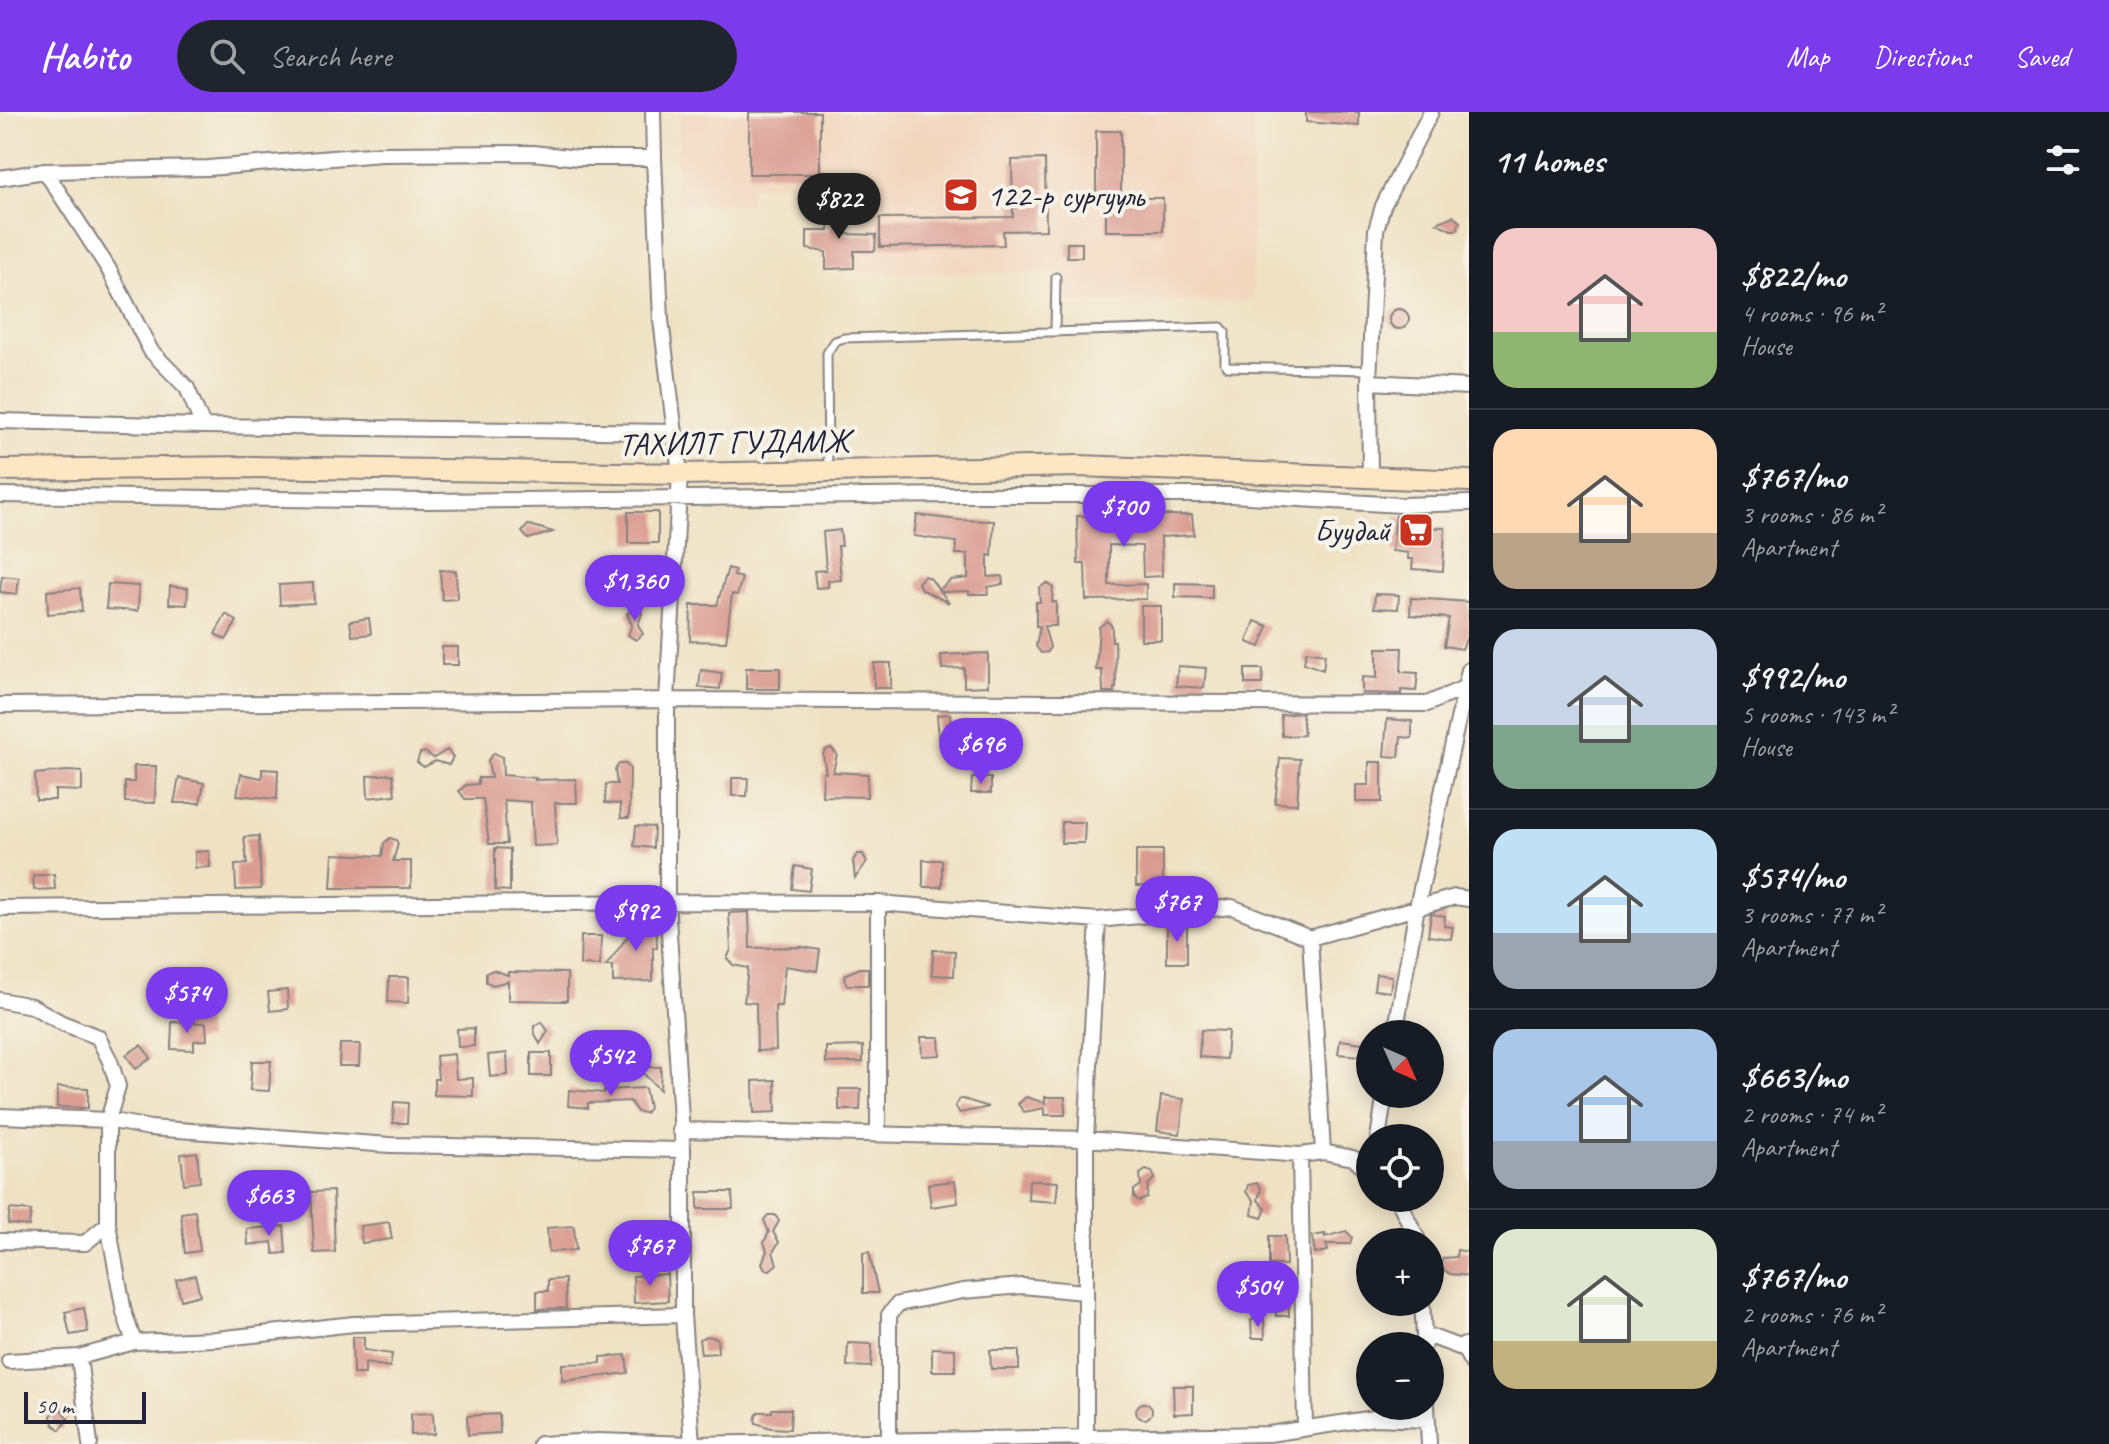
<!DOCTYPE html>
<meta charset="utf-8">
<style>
body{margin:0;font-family:Caveat,sans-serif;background:#20242c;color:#f1f3f6;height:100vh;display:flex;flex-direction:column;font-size:30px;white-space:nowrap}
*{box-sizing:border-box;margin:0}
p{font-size:26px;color:#9ea1a6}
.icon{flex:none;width:44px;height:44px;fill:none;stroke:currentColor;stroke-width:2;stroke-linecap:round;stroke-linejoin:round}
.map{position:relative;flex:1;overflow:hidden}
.drawer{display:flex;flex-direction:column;background:#171b24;width:640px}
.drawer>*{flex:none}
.needle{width:52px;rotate:135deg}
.buttons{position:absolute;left:1356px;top:908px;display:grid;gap:16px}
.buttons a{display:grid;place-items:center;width:88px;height:88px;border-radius:50%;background:#171b24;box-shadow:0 4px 20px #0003;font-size:40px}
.scale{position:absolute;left:24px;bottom:20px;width:122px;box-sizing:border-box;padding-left:8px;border:4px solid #22223b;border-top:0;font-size:22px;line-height:28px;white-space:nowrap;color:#22223b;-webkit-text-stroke:6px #f7f3e8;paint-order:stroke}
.price{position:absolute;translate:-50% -68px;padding:0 18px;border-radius:28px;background:#7c3aed;color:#fff;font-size:26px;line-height:52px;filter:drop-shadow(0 2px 4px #0008)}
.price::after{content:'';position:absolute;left:50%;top:48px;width:24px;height:18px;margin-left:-12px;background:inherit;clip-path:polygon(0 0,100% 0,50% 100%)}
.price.active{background:#222;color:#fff}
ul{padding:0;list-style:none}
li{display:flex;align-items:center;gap:24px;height:200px;padding:0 24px}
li+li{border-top:2px solid #363941}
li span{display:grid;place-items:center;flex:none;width:224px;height:160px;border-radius:24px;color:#555}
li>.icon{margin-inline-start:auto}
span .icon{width:96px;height:96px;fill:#fffc;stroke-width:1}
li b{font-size:34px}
h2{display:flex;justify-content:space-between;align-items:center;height:96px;padding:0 24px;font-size:34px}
header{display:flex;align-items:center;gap:48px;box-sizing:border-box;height:112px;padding:0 40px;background:#7c3aed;color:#fff}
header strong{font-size:38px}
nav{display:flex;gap:44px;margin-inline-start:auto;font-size:28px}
.search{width:560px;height:72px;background:#20242c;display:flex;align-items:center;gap:20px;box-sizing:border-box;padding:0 28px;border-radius:44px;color:#9ea1a6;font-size:30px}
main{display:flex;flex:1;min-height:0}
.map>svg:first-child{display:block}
.built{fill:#f2d5bd}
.building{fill:#da9c92}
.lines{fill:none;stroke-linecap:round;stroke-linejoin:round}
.service-casing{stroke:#888280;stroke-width:11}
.minor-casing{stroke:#888280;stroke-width:18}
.secondary-casing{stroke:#888280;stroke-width:24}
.service{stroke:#fff;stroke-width:7}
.minor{stroke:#fff;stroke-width:14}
.secondary{stroke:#fce6c4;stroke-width:20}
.labels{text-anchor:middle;stroke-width:8;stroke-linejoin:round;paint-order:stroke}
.poi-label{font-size:32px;fill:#22223b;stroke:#f7f3e8;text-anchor:start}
.street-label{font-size:32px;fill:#22223b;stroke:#f7f3e8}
</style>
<header>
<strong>Habito</strong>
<div class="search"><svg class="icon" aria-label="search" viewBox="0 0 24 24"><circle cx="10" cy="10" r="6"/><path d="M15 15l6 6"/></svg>Search here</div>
<nav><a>Map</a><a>Directions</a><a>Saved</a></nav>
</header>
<main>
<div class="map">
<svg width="1469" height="1332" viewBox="0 0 1469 1332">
<rect width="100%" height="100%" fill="#f7f3e8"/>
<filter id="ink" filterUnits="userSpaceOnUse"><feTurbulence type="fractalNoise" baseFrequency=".0125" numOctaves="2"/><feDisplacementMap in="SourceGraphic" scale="16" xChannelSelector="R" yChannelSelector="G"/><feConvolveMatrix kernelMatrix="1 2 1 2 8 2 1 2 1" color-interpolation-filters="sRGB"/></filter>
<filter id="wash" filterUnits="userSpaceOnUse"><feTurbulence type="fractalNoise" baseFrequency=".006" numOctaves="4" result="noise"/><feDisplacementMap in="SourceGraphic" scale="32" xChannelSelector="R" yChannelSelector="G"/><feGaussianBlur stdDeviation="1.8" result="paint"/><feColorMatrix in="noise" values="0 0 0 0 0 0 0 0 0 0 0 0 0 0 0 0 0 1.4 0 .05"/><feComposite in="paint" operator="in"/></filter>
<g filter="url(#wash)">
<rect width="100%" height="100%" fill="#efe2c4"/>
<path class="built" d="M679 0H1253V189L1067 191V161H857L854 68 752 74 749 92H675Z"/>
<g id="blocks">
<path class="building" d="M749 0H820V62H749Z
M1306 0H1359V14L1306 10Z
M1096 19H1121V86H1163V119H1106V82H1096Z
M1045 47 1046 118 1003 119 1004 133 880 135V106L1013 105 1012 48Z
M846 94V122L876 123 875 139H854V156L826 157V140L807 137V119H829V95Z
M1453 104 1460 110 1457 118H1451L1437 111Z
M1067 131H1082V145H1067Z
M1389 207a10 10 0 1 1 20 0a10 10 0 1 1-20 0Z
M628 400H658V431H628Z
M917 403 958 408 994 409 992 444 988 443V465L1002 464 1003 472 988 475V482H969V479L941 480 949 491 921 477 918 471 924 464 930 466 939 478 951 468 968 466V442H956V430L914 424Z
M1192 403 1194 423 1161 425 1162 464 1143 465 1142 434 1109 433V473L1146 472V487L1086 488 1085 452H1078L1077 404Z
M1396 404 1411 406 1410 415 1445 416 1443 459 1412 457 1413 447H1408V441L1392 439Z
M528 413H530L553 420 528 427 522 420Z
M840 418 842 434H838L841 468 828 469V475L816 476 814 459 826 458 823 420Z
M728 456 735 458 734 464 742 466 737 483 732 482 726 530 690 529 691 493H717Z
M440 458 456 459 457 487 442 488Z
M2 464 19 466 17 482 0 480Z
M313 471 314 491 280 493 279 473Z
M1047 471 1053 475 1052 490H1056V514H1044L1050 535 1048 540 1041 541 1036 534 1040 514H1036V490H1040L1039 476Z
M1175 471 1212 472V486L1175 485Z
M108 472 139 474 138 499 106 497Z
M170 474 188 476 187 493 169 492Z
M80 476 82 499 48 502 47 479Z
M1375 482 1399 483 1398 497 1374 496Z
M1411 486 1469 490V521L1462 537 1444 534 1449 506 1410 503Z
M1141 494H1161V528H1141Z
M633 495H638L642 501 638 513 643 522 636 528 628 523 632 513 627 502Z
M226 502 237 509 226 528 215 522Z
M369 506 371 522 352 524 350 509Z
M1107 509 1112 514V529H1115L1116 576H1114V580H1103L1102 558H1096L1099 515Z
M1255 509 1268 514 1260 535 1247 530Z
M442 535H458V553H442Z
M1377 536H1402L1401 560 1418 561 1416 579 1401 578V582L1362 581V565L1377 566Z
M1306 539 1325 542 1323 558 1304 551Z
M988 541V574L964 575V556L942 557 941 543Z
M874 551H891V576H874Z
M1178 554 1206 556 1204 576 1176 574Z
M746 556H780V577H746Z
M1245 557H1263L1262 572H1245Z
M701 558 722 561 720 577 699 575Z
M1302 601 1304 623 1282 624 1281 603Z
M950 602 952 625 939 626 937 603Z
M1387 607 1412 609V626L1401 625 1399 645 1384 644Z
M831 636 837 642 833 660 868 662 867 685 822 684 823 661H826L823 643 825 638Z
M447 638 453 645 449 653 435 649 424 655 417 650 420 641 425 640 434 646Z
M494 641 502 645 503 663 536 666 535 668 576 667 577 691H555L557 733 533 734 531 690 504 688 507 732H489L483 687H465L459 679 466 673 478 672V666H491L488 648Z
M1280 646 1300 647 1297 692 1275 691Z
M1369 650H1382V690H1356V673H1369Z
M619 652H626L630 657 629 706H621L620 692 605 691 606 672H617L615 658Z
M134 654H156L155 691 125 690V670H134Z
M262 657 278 658 277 687 237 683 241 662 262 666Z
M67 659 82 660V679L55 678V688H36L35 662Z
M393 662 395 683 368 686 367 664Z
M179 666 204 671 200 691H174Z
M732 666H748L747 684H732Z
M972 666H991V681H971Z
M1062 710H1085L1084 731H1061Z
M636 714 654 715 653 736 634 734Z
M259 724 261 777 236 778 235 753 247 752 244 725Z
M390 726 396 728 398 732 393 749H411V776H331L333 742 382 744 384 731Z
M495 736 510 737V779L495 778Z
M1136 738H1163V774H1136Z
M209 739 210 755 195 756V740Z
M857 742H863L867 750 855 766 853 749Z
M923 748H942V775H923Z
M795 754 812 757 809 779 792 777Z
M54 762 55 777 34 778 33 764Z
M749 800 750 836 803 835 820 838 817 859 785 854 781 894H775L776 938 757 939 756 891 744 890 748 856 733 853 727 846 731 838 729 801Z
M1431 802 1445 804 1444 814 1453 815 1451 827 1428 824Z
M656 804 657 836H653V869L613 870V854H606L630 821V814L639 813V805Z
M1167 812H1187V851H1167Z
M581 824H601L600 854 580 853Z
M933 838 955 839 954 864 932 863Z
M860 856H868V873H847L844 867 846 862Z
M493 858 508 863V860L567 861V889L508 888V869L493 873 486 870V861Z
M1376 862 1392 864 1390 880 1374 878Z
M389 865H409L408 891 388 890Z
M287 878 288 897 270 899 268 880Z
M172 910 206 911 207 928 194 929V938L171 937Z
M542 910 548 919 540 932 534 920V914Z
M474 916V934L458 935 457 917Z
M1201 918 1228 919 1226 947 1199 945Z
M921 925H939L940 943 922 944Z
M1340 928 1370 932V945L1338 942Z
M340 932H360L359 954H339Z
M141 933 151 946 136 957 126 943Z
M863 934V950L826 951V935Z
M507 941 508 963 490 965 488 943Z
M531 941H551V964H531Z
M454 942 456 967 473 966V984L434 983V967H438L436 944Z
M252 949H271L269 979 250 978Z
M637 955H661L660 978Z
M775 968 776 1000 754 1001 753 969Z
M57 975 88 976V996L57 995Z
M645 976 649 996 645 1001 637 1000 630 989 588 991V996L568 994 569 978 604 981V978Z
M839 977H861L860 998H839Z
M1161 984 1184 987 1180 1022 1157 1019Z
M1026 985 1045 991V985H1065V1003H1045V996L1024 1000 1018 992Z
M960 987H963L989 995 960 1001 955 994Z
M394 990 408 991 407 1011H393Z
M197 1040 200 1070 184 1072 181 1042Z
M1146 1058 1152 1060 1155 1066 1148 1073 1147 1086 1139 1089 1134 1085V1078L1141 1073 1140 1062Z
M1029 1068 1058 1070 1056 1090 1028 1088Z
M955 1069 958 1091 931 1095 928 1072Z
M1257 1071 1261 1077 1258 1088 1266 1097 1262 1106 1252 1103 1254 1088 1246 1080 1248 1073Z
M333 1079 335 1140 314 1141 311 1080Z
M698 1080H732L733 1097H698Z
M10 1097 31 1099 29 1114 8 1112Z
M195 1099 200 1139 185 1141 181 1101Z
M768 1103H775L779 1109 773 1120 779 1130 773 1140 777 1152 770 1158 765 1157 762 1151 767 1139 764 1130 769 1120 764 1108Z
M389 1110 392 1127 362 1131 360 1114Z
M284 1114 286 1141 274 1142 272 1130 248 1133 247 1117Z
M574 1114 576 1138 549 1140 547 1116Z
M1346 1119 1352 1125 1350 1132H1326L1328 1139 1315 1141 1312 1124 1325 1122V1125Z
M1269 1124H1285L1286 1153H1269Z
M1457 1138 1469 1140V1164L1450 1162 1440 1155 1443 1146 1456 1145Z
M869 1140 878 1181H863V1141Z
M667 1162 668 1189 634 1191 633 1164Z
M195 1163 200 1183 181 1188 176 1168Z
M565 1167 566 1196 537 1197V1179H548V1168Z
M1288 1181 1289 1204H1276L1275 1182Z
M84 1196 88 1220 70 1223 65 1200Z
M1264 1207 1265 1226H1252L1251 1208Z
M706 1224 717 1226 718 1241 701 1242 699 1227Z
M352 1225H364V1238L392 1242 390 1255 365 1251V1262H353Z
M848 1231 872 1232 871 1255 847 1254Z
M932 1236 955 1237V1259H932Z
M990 1238H1019V1257H991Z
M626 1243 628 1261 562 1269V1252L601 1251V1245Z
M1173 1274H1193V1301L1174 1302Z
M1136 1299a8 8 0 1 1 16 0a8 8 0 1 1-16 0Z
M772 1297H791L790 1317 771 1316 756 1311 755 1307 758 1300H772Z
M62 1298 68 1307 60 1318 53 1312 51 1304 54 1300Z
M433 1301 434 1322 411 1323V1302Z
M499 1302 500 1321 468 1323 467 1304Z"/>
</g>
</g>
<g filter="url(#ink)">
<use href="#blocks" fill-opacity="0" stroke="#888280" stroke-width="2"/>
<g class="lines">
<defs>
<path id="service" d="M1055 220 1056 165
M828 357 827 241 835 229 844 226 1221 215 1225 220V252L1228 255 1369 258
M1459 1235 1469 1253"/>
<path id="minor" d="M653 0 654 46
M45 59 108 156 151 239 187 276 203 314 675 320
M0 66 45 59 208 56 382 42 533 41 578 46H654L661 208 680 362 667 588V790L683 1038V1203L692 1332
M1369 270 1469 275
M0 309 203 314
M1370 365 1369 270 1376 118 1383 94 1431 0
M0 383 428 389 957 383H1232L1401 393 1469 391
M0 593 667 588 1427 592 1464 576 1469 577
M0 796 667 790 878 791 1098 808 1232 795 1310 826 1455 785 1469 787
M1310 826 1323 1040 1353 1046 1370 1060
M0 888 32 894 62 911 98 925 110 949 118 974 108 1008 150 1016 390 1033 683 1038
M1395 922 1417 795 1469 558
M0 1004 108 1008V1112L124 1200 134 1230 79 1245 90 1332
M680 1018 1086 1027 1300 1043 1323 1040
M878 1022V791
M1378 1026 1385 982
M1300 1043 1305 1316
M1397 1086 1419 1130
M0 1129 85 1131 108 1112
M1422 1190 1424 1222
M134 1230 216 1227 354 1212 683 1203
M1424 1234V1222L1459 1235 1469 1232
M9 1249 79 1245
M1427 1294 1429 1332
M889 1327V1203L898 1192 963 1179 1022 1174 1084 1180
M540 1332 598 1329 692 1332 1269 1322 1374 1306 1428 1308
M1086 1332V1027L1098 808"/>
<path id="secondary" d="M0 358 251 355 680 362 1080 354 1469 369"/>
</defs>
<use href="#service" class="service-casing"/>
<use href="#minor" class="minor-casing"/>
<use href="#secondary" class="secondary-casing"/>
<use href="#service" class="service"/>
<use href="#minor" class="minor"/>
<use href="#secondary" class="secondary"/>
</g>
</g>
<defs>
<symbol id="school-square" viewBox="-11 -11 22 22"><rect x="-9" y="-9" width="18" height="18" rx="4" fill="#c8321e" stroke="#f7f3e8"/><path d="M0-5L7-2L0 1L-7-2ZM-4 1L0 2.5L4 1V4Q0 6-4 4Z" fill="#fff"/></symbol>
<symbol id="supermarket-square" viewBox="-11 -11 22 22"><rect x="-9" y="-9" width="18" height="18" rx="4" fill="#c8321e" stroke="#f7f3e8"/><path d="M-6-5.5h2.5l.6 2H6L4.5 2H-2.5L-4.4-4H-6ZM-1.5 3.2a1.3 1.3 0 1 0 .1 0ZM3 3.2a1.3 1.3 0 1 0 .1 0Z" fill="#fff"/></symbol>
</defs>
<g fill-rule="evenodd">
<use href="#school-square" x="941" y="63" width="40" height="40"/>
<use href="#supermarket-square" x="1396" y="398" width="40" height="40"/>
</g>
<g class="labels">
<g class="poi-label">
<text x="987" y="94">122-р сургууль</text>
<text x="1390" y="429" text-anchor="end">Буудай</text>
</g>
<g class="street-label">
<text transform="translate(734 330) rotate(-1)" y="11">ТАХИЛТ ГУДАМЖ</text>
</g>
</g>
</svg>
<div class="buttons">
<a><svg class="needle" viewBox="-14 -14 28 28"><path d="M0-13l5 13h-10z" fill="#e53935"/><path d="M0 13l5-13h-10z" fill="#9ea1a6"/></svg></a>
<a><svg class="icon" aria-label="locate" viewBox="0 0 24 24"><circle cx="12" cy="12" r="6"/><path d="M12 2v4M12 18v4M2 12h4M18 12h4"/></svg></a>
<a>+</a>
<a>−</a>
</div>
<div class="scale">50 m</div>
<b class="price active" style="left:839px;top:129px">$822</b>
<b class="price" style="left:1124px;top:437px">$700</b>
<b class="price" style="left:635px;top:511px">$1,360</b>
<b class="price" style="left:981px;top:674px">$696</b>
<b class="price" style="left:1177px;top:832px">$767</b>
<b class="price" style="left:636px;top:841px">$992</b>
<b class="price" style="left:187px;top:923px">$574</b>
<b class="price" style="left:611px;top:986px">$542</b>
<b class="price" style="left:269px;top:1126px">$663</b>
<b class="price" style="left:650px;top:1176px">$767</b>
<b class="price" style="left:1258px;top:1217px">$504</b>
</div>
<section class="drawer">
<h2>11 homes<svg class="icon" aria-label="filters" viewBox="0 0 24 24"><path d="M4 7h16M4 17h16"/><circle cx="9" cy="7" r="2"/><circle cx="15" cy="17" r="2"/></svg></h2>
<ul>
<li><span style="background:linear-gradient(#f6c9c9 65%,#8fb573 0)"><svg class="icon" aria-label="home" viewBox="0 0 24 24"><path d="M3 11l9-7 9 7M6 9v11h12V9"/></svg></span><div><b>$822/mo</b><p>4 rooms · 96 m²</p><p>House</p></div></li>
<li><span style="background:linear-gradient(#ffd9b3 65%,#b9a48a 0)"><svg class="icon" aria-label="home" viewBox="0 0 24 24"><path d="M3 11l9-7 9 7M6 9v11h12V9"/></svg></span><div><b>$767/mo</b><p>3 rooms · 86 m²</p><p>Apartment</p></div></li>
<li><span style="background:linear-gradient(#c9d6e8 60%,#7fa58c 0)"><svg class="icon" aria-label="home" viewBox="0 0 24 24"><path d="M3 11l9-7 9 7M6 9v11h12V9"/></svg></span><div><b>$992/mo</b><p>5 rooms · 143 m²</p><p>House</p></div></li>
<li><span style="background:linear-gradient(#bfe0f5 65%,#9aa5b1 0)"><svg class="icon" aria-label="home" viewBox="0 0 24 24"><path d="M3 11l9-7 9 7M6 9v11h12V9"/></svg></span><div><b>$574/mo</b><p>3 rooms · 77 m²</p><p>Apartment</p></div></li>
<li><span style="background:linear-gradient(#a9c7e8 70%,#9aa5b1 0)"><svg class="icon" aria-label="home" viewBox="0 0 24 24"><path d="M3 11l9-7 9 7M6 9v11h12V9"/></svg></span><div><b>$663/mo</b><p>2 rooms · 74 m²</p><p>Apartment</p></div></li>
<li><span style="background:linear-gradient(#dfe7d0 70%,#c2b280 0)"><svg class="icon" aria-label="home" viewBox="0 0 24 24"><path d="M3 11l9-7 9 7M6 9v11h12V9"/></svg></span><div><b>$767/mo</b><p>2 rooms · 76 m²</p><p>Apartment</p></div></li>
</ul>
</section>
</main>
